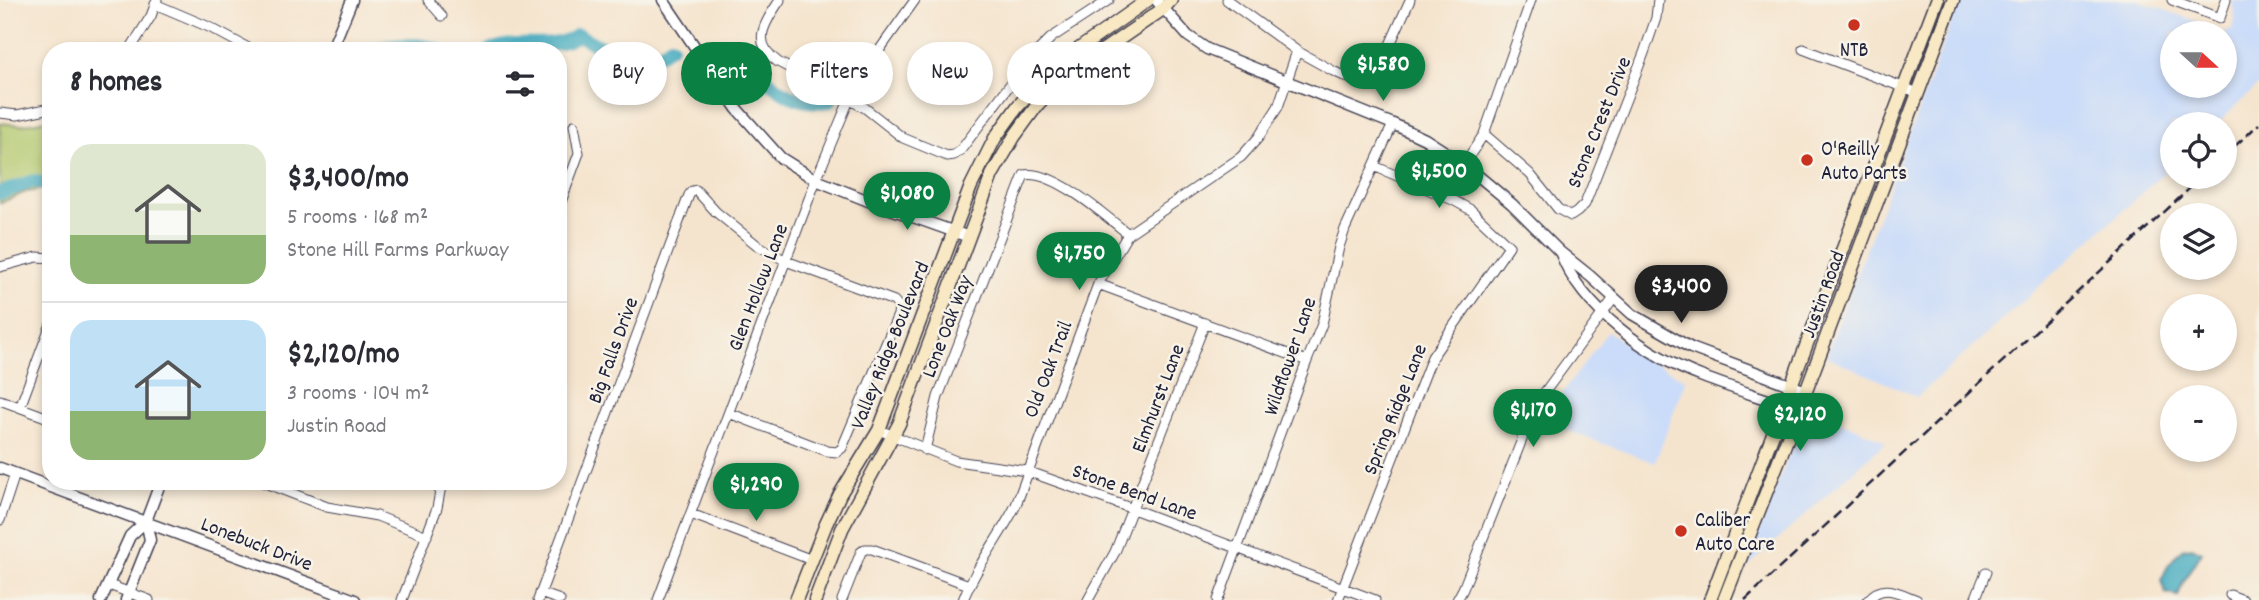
<!DOCTYPE html>
<meta charset="utf-8">
<style>
body{margin:0;font-family:Dekko,sans-serif;background:#f2f2f3;color:#2b2b33;height:100vh;display:flex;flex-direction:column;font-size:26px;white-space:nowrap}
*{box-sizing:border-box;margin:0}
p{font-size:23px;color:#7c7c81}
.icon{flex:none;width:38px;height:38px;fill:none;stroke:currentColor;stroke-width:2;stroke-linecap:round;stroke-linejoin:round}
.map{position:relative;flex:1;overflow:hidden}
.sheet{position:absolute;left:42px;top:42px;width:525px;height:448px;display:flex;flex-direction:column;background:#fff;border-radius:28px;box-shadow:0 4px 10px #0003}
.sheet>*{flex:none}
.top-card{position:absolute;left:588px;top:42px;width:665px;height:63px;display:flex;gap:14px}
.needle{width:46px;rotate:111deg}
.controls{position:absolute;left:2160px;top:21px;display:grid;gap:14px}
.controls a{display:grid;place-items:center;width:77px;height:77px;border-radius:50%;background:#fff;box-shadow:0 4px 10px #0003;font-size:35px}
.price{position:absolute;translate:-50% -60px;padding:0 16px;border-radius:24px;background:#0b8043;color:#fff;font-size:23px;line-height:46px;filter:drop-shadow(0 2px 4px #0008)}
.price::after{content:'';position:absolute;left:50%;top:42px;width:21px;height:16px;margin-left:-10px;background:inherit;clip-path:polygon(0 0,100% 0,50% 100%)}
.price.current{background:#222;color:#fff}
ul{padding:0;list-style:none}
li{display:flex;align-items:center;gap:21px;height:175px;padding:0 28px}
li+li{border-top:2px solid #e1e1e2}
li span{display:grid;place-items:center;flex:none;width:196px;height:140px;border-radius:21px;color:#555}
li>.icon{margin-inline-start:auto}
span .icon{width:84px;height:84px;fill:#fffc;stroke-width:1}
li b{font-size:30px}
h2{display:flex;justify-content:space-between;align-items:center;height:84px;padding:0 28px;font-size:30px}
.pill{padding:0 24px;border-radius:32px;background:#fff;box-shadow:0 4px 10px #0003;font-size:24px;line-height:63px}
.pill.current{background:#0b8043;color:#fff}
.map>svg:first-child{display:block}
.built{fill:#cadcf9}
.green{fill:#b1c76c;stroke:#6a7454;stroke-width:2}
.water{fill:#3ea8be;stroke:#30657c;stroke-width:2}
.lines{fill:none;stroke-linecap:round;stroke-linejoin:round}
.stream{stroke:#3ea8be;stroke-width:2.5}
.river{stroke:#3ea8be;stroke-width:14}
.minor-casing{stroke:#423f51;stroke-width:11}
.tertiary-casing{stroke:#423f51;stroke-width:13}
.secondary-casing{stroke:#423f51;stroke-width:15}
.minor{stroke:#fff;stroke-width:9}
.tertiary{stroke:#fff;stroke-width:10}
.secondary{stroke:#f8e8c3;stroke-width:12}
.rail{stroke:#22223b;stroke-width:2.5;stroke-dasharray:10 5;stroke-linecap:butt}
.poi-dot{fill:#c8321e;stroke:#f7f3e8;stroke-width:2.5}
.labels{text-anchor:middle;stroke-width:5;stroke-linejoin:round;paint-order:stroke}
.poi-label{font-size:21px;fill:#22223b;stroke:#f7f3e8;text-anchor:start}
.street-label{font-size:21px;fill:#22223b;stroke:#f7f3e8}
</style>
<div class="map">
<svg width="2259" height="600" viewBox="0 0 2259 600">
<rect width="100%" height="100%" fill="#f7f3e8"/>
<filter id="ink" filterUnits="userSpaceOnUse"><feTurbulence type="fractalNoise" baseFrequency=".0143" numOctaves="2"/><feDisplacementMap in="SourceGraphic" scale="14" xChannelSelector="R" yChannelSelector="G"/><feConvolveMatrix kernelMatrix="1 2 1 2 8 2 1 2 1" color-interpolation-filters="sRGB"/></filter>
<filter id="wash" filterUnits="userSpaceOnUse"><feTurbulence type="fractalNoise" baseFrequency=".00686" numOctaves="4" result="noise"/><feDisplacementMap in="SourceGraphic" scale="28" xChannelSelector="R" yChannelSelector="G"/><feGaussianBlur stdDeviation="1.57" result="paint"/><feColorMatrix in="noise" values="0 0 0 0 0 0 0 0 0 0 0 0 0 0 0 0 0 1.4 0 .05"/><feComposite in="paint" operator="in"/></filter>
<g filter="url(#wash)">
<rect width="100%" height="100%" fill="#f5e4cd"/>
<path class="built" d="M1960 0H2137L2198 22 2211 33H2172V86H2224V34L2232 28 2235 21 2232 1 2259 0V85L2217 124H2172V166L1917 397 1826 356Z
M1608 331 1640 355 1686 380 1655 463 1542 421Z
M1809 406 1886 442 1744 570 1794 442Z"/>
<path class="green" d="M51 119V188L26 192 0 203V123L21 125Z"/>
<path class="water" d="M2191 547 2202 552 2183 583 2178 596 2165 593 2161 580 2169 564 2182 549Z"/>
<g class="lines">
<path class="stream" d="M760 95 770 83"/>
<path class="river" d="M717 48C723 52 731 54 737 58 773 78 782 107 830 101
M372 51C389 44 424 42 440 51
M489 51C518 37 546 54 578 35L610 52 634 55 656 56 671 46
M0 193 34 181 51 186"/>
</g>
</g>
<g filter="url(#ink)">
<g class="lines">
<defs>
<path id="minor" d="M428 0 442 16
M780 0C765 23 750 42 778 62L865 108 903 138 947 156 954 155 960 151 1027 62 1051 38 1109 0
M1227 0 1297 51 1333 71 1364 85 1375 78 1410 0
M2172 0 2220 18 2226 0
M155 4 209 27 254 51
M1803 49 1918 93
M129 51 151 16 157 0
M0 113 17 115 51 108
M1484 134 1530 174 1558 209 1571 216 1577 212 1585 204 1644 53 1656 18 1658 0
M1464 164 1484 134 1531 0
M558 210 579 153 574 125
M0 267 37 257 51 258
M1098 284 1307 361
M0 400 51 419
M20 407 51 324
M879 430 956 461 1027 471 1133 509 1375 600
M925 450 938 397 1024 175C1053 169 1106 216 1128 234
M260 481 327 507 377 516 427 536
M691 514 812 560
M0 520 15 474
M109 585 149 600
M540 593 560 600
M2230 595 2243 600
M402 600 437 508 442 481
M538 600 689 195 692 191 696 190 716 212 757 245 786 261 894 301 899 307 898 315 842 448 837 452 827 451 729 413
M658 600 816 180 849 100 868 66 915 0
M842 600 861 552 865 549H872L969 585
M963 600C976 566 1000 537 1016 505L1098 284 1128 234 1241 157 1258 138 1278 107 1297 51
M1088 600 1115 552 1205 323
M1218 600 1307 361 1322 324 1339 247 1345 229 1393 124
M1338 600 1432 357 1509 246 1471 210 1453 200 1374 166
M1457 600 1463 589 1536 404 1614 298
M1868 600C1883 582 1899 593 1917 600
M1975 600 1986 572"/>
<path id="tertiary" d="M663 0 737 109 781 158 816 180 871 202 969 237
M1156 0 1188 36 1207 49 1393 124 1425 139 1464 164 1512 204 1560 252 1590 276 1632 314 1691 348 1806 391
M331 51 352 0
M1561 254C1582 309 1649 357 1703 377 1734 389 1767 399 1799 411
M0 468 355 600
M101 600 130 536 146 521 161 481
M126 600 150 540 146 521"/>
<path id="secondary" d="M796 600 826 524 840 494 879 430 971 186 995 138 1018 106 1059 63 1148 0
M815 600 842 529 899 424 992 175 1014 137 1038 104 1063 78 1163 9 1171 0
M1710 600 1937 0
M1724 600 1806 391 1953 0"/>
</defs>
<use href="#minor" class="minor-casing"/>
<use href="#tertiary" class="tertiary-casing"/>
<use href="#secondary" class="secondary-casing"/>
<use href="#minor" class="minor"/>
<use href="#tertiary" class="tertiary"/>
<use href="#secondary" class="secondary"/>
<path class="rail" d="M2224 156 2259 124
M1745 600 2202 177"/>
</g>
</g>
<g class="poi-dot">
<circle cx="1854" cy="25" r="7"/>
<circle cx="1807" cy="160" r="7"/>
<circle cx="1681" cy="531" r="7"/>
</g>
<g class="labels">
<g class="poi-label">
<text x="1854" y="56" text-anchor="middle">NTB</text>
<text x="1821" y="155">O'Reilly<tspan x="1821" dy="24">Auto Parts</tspan></text>
<text x="1695" y="526">Caliber<tspan x="1695" dy="24">Auto Care</tspan></text>
</g>
<g class="street-label">
<text transform="translate(1598 122) rotate(-68)" y="7">Stone Crest Drive</text>
<text transform="translate(757 287) rotate(-69)" y="7">Glen Hollow Lane</text>
<text transform="translate(1822 294) rotate(-70)" y="7">Justin Road</text>
<text transform="translate(946 326) rotate(-69)" y="7">Lone Oak Way</text>
<text transform="translate(889 345) rotate(-68)" y="7">Valley Ridge Boulevard</text>
<text transform="translate(612 350) rotate(-70)" y="7">Big Falls Drive</text>
<text transform="translate(1289 356) rotate(-71)" y="7">Wildflower Lane</text>
<text transform="translate(1047 369) rotate(-69)" y="7">Old Oak Trail</text>
<text transform="translate(1157 398) rotate(-69)" y="7">Elmhurst Lane</text>
<text transform="translate(1394 409) rotate(-68)" y="7">Spring Ridge Lane</text>
<text transform="translate(1135 491) rotate(20)" y="7">Stone Bend Lane</text>
<text transform="translate(257 543) rotate(21)" y="7">Lonebuck Drive</text>
</g>
</g>
</svg>
<div class="controls">
<a><svg class="needle" viewBox="-14 -14 28 28"><path d="M0-13l5 13h-10z" fill="#e53935"/><path d="M0 13l5-13h-10z" fill="#7c7c81"/></svg></a>
<a><svg class="icon" aria-label="locate" viewBox="0 0 24 24"><circle cx="12" cy="12" r="6"/><path d="M12 2v4M12 18v4M2 12h4M18 12h4"/></svg></a>
<a><svg class="icon" aria-label="layers" viewBox="0 0 24 24"><path d="M12 4l9 5-9 5-9-5zM3 14l9 5 9-5"/></svg></a>
<a>+</a>
<a>−</a>
</div>
<b class="price" style="left:1383px;top:103px">$1,580</b>
<b class="price" style="left:1439px;top:210px">$1,500</b>
<b class="price" style="left:907px;top:232px">$1,080</b>
<b class="price" style="left:1079px;top:292px">$1,750</b>
<b class="price current" style="left:1681px;top:325px">$3,400</b>
<b class="price" style="left:1533px;top:449px">$1,170</b>
<b class="price" style="left:1800px;top:453px">$2,120</b>
<b class="price" style="left:756px;top:523px">$1,290</b>
<div class="top-card">
<a class="pill">Buy</a>
<a class="pill current">Rent</a>
<a class="pill">Filters</a>
<a class="pill">New</a>
<a class="pill">Apartment</a>
</div>
<section class="sheet">
<h2>8 homes<svg class="icon" aria-label="filters" viewBox="0 0 24 24"><path d="M4 7h16M4 17h16"/><circle cx="9" cy="7" r="2"/><circle cx="15" cy="17" r="2"/></svg></h2>
<ul>
<li><span style="background:linear-gradient(#dfe7d0 65%,#8fb573 0)"><svg class="icon" aria-label="home" viewBox="0 0 24 24"><path d="M3 11l9-7 9 7M6 9v11h12V9"/></svg></span><div><b>$3,400/mo</b><p>5 rooms · 168 m²</p><p>Stone Hill Farms Parkway</p></div></li>
<li><span style="background:linear-gradient(#bfe0f5 65%,#8fb573 0)"><svg class="icon" aria-label="home" viewBox="0 0 24 24"><path d="M3 11l9-7 9 7M6 9v11h12V9"/></svg></span><div><b>$2,120/mo</b><p>3 rooms · 104 m²</p><p>Justin Road</p></div></li>
</ul>
</section>
</div>
